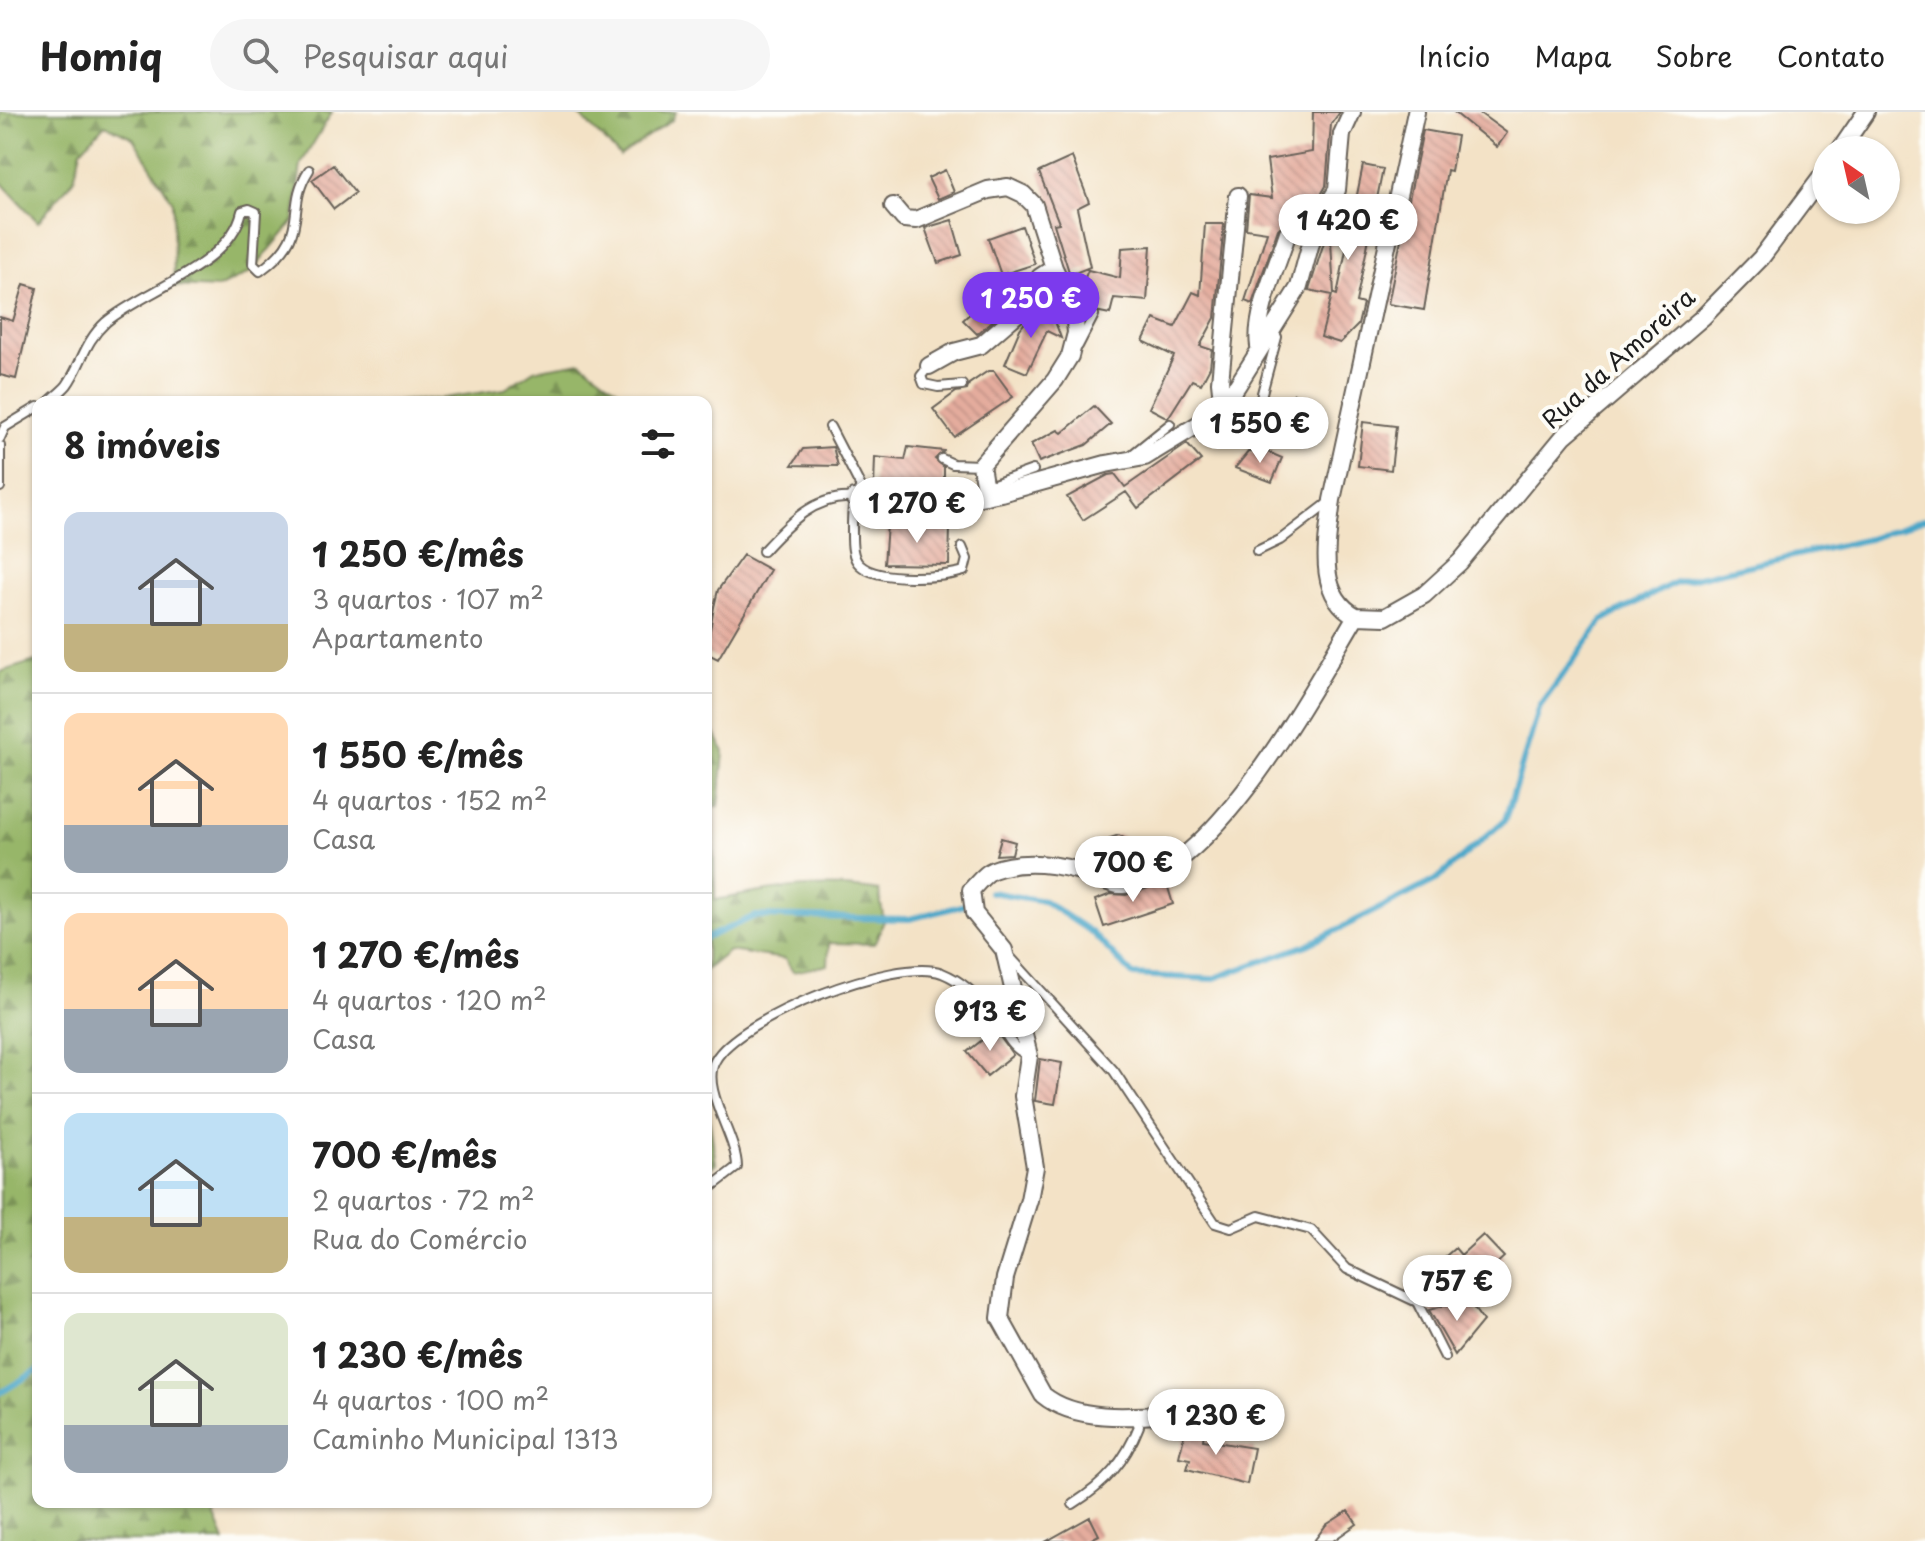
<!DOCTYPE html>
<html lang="pt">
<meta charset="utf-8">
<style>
body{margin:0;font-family:"Playpen Sans",sans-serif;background:#f6f6f6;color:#222;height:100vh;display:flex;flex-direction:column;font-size:30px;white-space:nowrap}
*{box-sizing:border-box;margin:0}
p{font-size:26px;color:#767676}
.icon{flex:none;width:44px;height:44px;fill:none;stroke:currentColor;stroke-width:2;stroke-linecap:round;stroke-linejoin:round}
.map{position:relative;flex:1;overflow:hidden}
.sheet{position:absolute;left:32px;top:284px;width:680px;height:1112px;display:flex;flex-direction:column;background:#fff;border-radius:16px;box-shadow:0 2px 6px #0004}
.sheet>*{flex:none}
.needle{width:52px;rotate:326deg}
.fabs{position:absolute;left:1812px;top:24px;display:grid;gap:16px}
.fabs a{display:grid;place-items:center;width:88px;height:88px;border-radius:50%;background:#fff;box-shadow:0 2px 6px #0004;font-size:40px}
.price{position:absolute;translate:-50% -68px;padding:0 18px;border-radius:28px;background:#fff;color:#222;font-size:26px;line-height:52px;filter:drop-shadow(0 2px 4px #0008)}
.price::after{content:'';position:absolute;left:50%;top:48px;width:24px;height:18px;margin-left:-12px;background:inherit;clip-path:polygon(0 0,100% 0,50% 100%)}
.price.selected{background:#7c3aed;color:#fff}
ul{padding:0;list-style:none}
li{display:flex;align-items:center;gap:24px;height:200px;padding:0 32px}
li+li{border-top:2px solid #e0e0e0}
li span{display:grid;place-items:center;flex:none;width:224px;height:160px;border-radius:16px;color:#555}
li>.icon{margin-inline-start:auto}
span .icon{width:96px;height:96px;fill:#fffc;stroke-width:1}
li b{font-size:34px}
h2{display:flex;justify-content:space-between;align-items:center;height:96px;padding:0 32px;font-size:34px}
header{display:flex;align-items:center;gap:48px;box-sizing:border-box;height:112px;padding:0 40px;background:#fff;border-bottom:2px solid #e0e0e0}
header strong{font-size:38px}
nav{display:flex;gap:44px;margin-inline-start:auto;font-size:28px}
.search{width:560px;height:72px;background:#f6f6f6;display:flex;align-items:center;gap:20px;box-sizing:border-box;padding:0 28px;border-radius:44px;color:#767676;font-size:30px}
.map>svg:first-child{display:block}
.forest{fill:url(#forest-firs);stroke:#5a6942;stroke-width:2}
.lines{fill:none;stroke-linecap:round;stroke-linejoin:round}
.stream{stroke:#4aa6c8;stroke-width:6}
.building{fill:url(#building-back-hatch)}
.lane-casing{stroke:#676158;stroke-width:12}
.street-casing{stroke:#676158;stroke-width:20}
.lane{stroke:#fff;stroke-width:8}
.street{stroke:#fff;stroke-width:16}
.labels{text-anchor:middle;stroke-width:8;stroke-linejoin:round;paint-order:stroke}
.street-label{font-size:24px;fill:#1c1c1c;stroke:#fdfcf7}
</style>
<header>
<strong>Homiq</strong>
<div class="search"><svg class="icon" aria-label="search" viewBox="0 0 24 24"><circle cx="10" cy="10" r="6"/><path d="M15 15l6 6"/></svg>Pesquisar aqui</div>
<nav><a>Início</a><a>Mapa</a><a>Sobre</a><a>Contato</a></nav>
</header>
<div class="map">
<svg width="1925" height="1429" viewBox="0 0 1925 1429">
<defs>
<pattern id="forest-firs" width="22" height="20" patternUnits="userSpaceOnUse" patternTransform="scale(2)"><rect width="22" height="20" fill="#97b669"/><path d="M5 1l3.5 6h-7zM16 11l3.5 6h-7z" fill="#7a9356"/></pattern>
<pattern id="building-back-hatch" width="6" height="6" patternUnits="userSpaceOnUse" patternTransform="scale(2)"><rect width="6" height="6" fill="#e4ac9d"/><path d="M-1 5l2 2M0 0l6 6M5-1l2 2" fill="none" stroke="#c39387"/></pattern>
</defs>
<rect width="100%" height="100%" fill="#fdfcf7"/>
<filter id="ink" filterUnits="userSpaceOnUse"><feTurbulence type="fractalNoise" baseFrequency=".0125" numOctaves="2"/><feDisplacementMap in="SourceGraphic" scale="16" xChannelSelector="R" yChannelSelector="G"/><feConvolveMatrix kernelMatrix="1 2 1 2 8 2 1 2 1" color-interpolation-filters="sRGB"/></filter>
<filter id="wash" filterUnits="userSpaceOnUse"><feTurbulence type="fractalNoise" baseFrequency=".006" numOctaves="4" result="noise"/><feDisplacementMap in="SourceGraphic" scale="32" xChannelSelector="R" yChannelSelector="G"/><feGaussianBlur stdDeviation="1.8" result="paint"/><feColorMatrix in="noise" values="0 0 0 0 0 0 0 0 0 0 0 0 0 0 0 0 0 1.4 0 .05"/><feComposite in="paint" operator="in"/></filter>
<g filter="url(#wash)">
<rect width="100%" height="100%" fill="#f3e2c6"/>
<path class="forest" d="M0 0H332L301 52 294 109 251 160 218 176 174 174 173 90 133 26 105 12 81 38 74 67 38 110 0 69Z
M576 0H676L672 8 620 44Z
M581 250 629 286V290H384L438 287 505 277 534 258Z
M38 548V1390H209L225 1429H0V560Z
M706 604 724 640 719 694 712 695 715 788C770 777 824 769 879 779L884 809 874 832 829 831 828 853 793 860 785 847 729 839 706 858Z
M706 986 716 1052 706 1058Z"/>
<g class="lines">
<path class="stream" d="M990 780 1044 789 1091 820 1133 863 1212 867 1307 833 1436 768 1505 708 1540 594 1603 508 1676 470 1869 427 1925 407
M706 826 755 804 909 807 965 793
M0 1281 38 1258"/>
</g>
<g id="blocks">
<path class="building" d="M1313 0H1340L1331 12 1326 74 1315 93 1291 95 1287 109 1278 117 1252 192 1245 189 1267 120 1246 117 1249 83 1272 86 1267 48 1312 40Z
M1454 0H1478L1507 21 1497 35Z
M1423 18 1457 24 1451 59 1447 58 1424 198 1388 192Z
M1072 45 1089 90 1077 96 1090 155 1070 163 1054 112 1059 111 1039 60Z
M333 53 355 81 334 97 312 68Z
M1363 53 1383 57 1356 190 1363 192 1362 196 1358 213 1340 231 1321 225 1332 183 1309 178 1330 111 1334 182 1337 183Z
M945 58 954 80 938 87 928 66Z
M952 108 962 143 938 151 925 116Z
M1205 112H1224L1215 206 1200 234 1212 238 1210 255 1201 272 1192 268 1168 306 1149 296 1174 244 1143 229 1154 207 1175 215 1193 180 1200 183Z
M1022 114 1035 152 1001 163 988 126Z
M1151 134 1147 189 1114 186 1110 202 1085 197 1086 174 1082 173 1088 158 1120 166 1122 136Z
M24 172 37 176 16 267 0 263V205L13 209Z
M988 185 1003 200 977 222 963 208Z
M1037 195 1053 204 1061 226 1047 219 1027 261 1005 252 1020 217Z
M988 259H994L1013 285 954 325 933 297 956 280 967 278 969 272Z
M1294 281 1288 317 1269 313Z
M1094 294 1111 312 1086 333 1039 350 1031 332 1058 318 1062 321Z
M1363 310 1396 314 1391 358 1358 354Z
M1187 332 1201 348 1138 396 1126 380 1083 408 1067 385 1108 363 1115 362 1125 375Z
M833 335 838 354 792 353 803 337Z
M908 335 944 339 935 347 944 355V376L874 375 875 345 905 348Z
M1248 340H1268L1282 346 1272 370 1235 356Z
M887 413 950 414 949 453 884 452Z
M743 443 770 458 718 547 706 541 714 495 718 478Z
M1119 723 1158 746 1159 747 1121 762 1097 753 1110 726Z
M1001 726 1015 730 1012 742 996 743Z
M1166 769 1173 792 1104 815 1095 788 1111 782 1126 783Z
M995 918 1013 943 987 964 967 940Z
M1040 947 1062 951 1055 992 1035 989Z
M1483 1123 1504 1145 1458 1187 1431 1157 1455 1136 1461 1143Z
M1467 1187 1483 1209 1455 1243 1429 1198Z
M1186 1315 1204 1321 1203 1328 1254 1336 1247 1372 1187 1357 1190 1347 1179 1345Z
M1348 1399 1357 1412 1333 1429H1314L1326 1413Z
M1090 1405 1099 1423 1088 1429H1047Z"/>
</g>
</g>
<g filter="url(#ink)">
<use href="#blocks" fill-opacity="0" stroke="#676158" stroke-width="2"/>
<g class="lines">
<defs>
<path id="lane" d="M1078 234 1094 203
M929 254 921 264 924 272 938 275 962 273
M49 290C54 285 62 279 67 273 82 252 84 230 106 210 146 177 230 154 242 99L249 97 256 100 253 152 260 159C314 120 283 98 309 58
M830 315 861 375C852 388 852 401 852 417 852 428 851 445 860 453 878 470 942 466 964 459L967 447 962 435
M0 326 5 315 38 295
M1256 328 1262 281 1277 225 1271 218
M0 334V375
M1129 345 1170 312
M942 347 953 352 981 353
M982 371 994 372 1033 358
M763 439C787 413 815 382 854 386
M1257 439 1280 428 1331 389
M1010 845 1114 959 1215 1111 1231 1116 1259 1104 1311 1118 1347 1157 1417 1190 1445 1245
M706 1079 737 1055C737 1025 700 977 715 949 738 906 896 844 942 861 962 869 980 886 993 903 1005 918 1010 937 1028 943
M1176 1305 1208 1315
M1073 1392C1106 1371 1125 1350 1139 1314L1134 1303"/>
<path id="street" d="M1840 38 1866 0
M893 94 904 107 916 108 988 78 1008 75 1023 82 1034 93 1054 156 1074 198 1076 221 1070 244 1055 268 981 353 986 384
M1259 234C1254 203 1279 150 1288 120
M929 254 954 240 981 233 1024 196 1040 165 1054 156
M1222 288 1220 270 1238 84
M854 386 970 387 1001 381 1106 352 1145 345 1199 312 1237 274 1299 175 1316 112 1337 78 1342 22 1352 0
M1356 504 1385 505 1424 483 1460 450 1564 324 1703 205 1761 146 1826 59
M1183 1301C1140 1304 1078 1312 1043 1283L1000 1206 1005 1166 1029 1088 1035 1055 1023 984 1029 944 1004 838 974 801 971 778C977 772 985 761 993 758 1023 747 1060 752 1089 762 1099 765 1113 774 1123 773 1213 765 1314 574 1356 504 1314 482 1328 427 1332 388L1416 0"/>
</defs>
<use href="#lane" class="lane-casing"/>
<use href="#street" class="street-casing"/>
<use href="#lane" class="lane"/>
<use href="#street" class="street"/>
</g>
</g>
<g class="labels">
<g class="street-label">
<text transform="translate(1619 247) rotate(-42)" y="8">Rua da Amoreira</text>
</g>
</g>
</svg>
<div class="fabs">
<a><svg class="needle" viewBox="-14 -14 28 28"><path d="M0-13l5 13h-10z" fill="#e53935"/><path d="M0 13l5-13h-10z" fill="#767676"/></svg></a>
</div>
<b class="price" style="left:1348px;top:150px">1 420 €</b>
<b class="price selected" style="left:1031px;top:228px">1 250 €</b>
<b class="price" style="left:1260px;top:353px">1 550 €</b>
<b class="price" style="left:917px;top:433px">1 270 €</b>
<b class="price" style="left:1133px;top:792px">700 €</b>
<b class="price" style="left:990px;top:941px">913 €</b>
<b class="price" style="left:1457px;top:1211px">757 €</b>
<b class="price" style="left:1216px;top:1345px">1 230 €</b>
<section class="sheet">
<h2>8 imóveis<svg class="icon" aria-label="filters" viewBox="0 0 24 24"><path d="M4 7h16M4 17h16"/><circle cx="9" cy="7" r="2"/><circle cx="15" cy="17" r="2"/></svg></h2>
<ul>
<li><span style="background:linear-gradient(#c9d6e8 70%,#c2b280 0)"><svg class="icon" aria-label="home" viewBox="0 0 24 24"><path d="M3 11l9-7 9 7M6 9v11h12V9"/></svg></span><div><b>1 250 €/mês</b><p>3 quartos · 107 m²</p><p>Apartamento</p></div></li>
<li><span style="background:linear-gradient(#ffd9b3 70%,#9aa5b1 0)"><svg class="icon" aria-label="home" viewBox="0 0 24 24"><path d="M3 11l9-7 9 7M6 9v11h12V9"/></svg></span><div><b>1 550 €/mês</b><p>4 quartos · 152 m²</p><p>Casa</p></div></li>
<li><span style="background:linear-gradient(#ffd9b3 60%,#9aa5b1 0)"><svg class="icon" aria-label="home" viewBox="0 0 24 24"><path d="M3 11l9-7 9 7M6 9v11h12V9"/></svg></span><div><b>1 270 €/mês</b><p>4 quartos · 120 m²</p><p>Casa</p></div></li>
<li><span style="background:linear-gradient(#bfe0f5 65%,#c2b280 0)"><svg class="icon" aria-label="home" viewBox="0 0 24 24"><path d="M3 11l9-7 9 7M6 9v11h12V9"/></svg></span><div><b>700 €/mês</b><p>2 quartos · 72 m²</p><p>Rua do Comércio</p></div></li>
<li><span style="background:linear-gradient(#dfe7d0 70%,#9aa5b1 0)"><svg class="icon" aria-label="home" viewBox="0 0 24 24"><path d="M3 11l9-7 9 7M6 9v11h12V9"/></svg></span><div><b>1 230 €/mês</b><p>4 quartos · 100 m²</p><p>Caminho Municipal 1313</p></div></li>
</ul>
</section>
</div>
